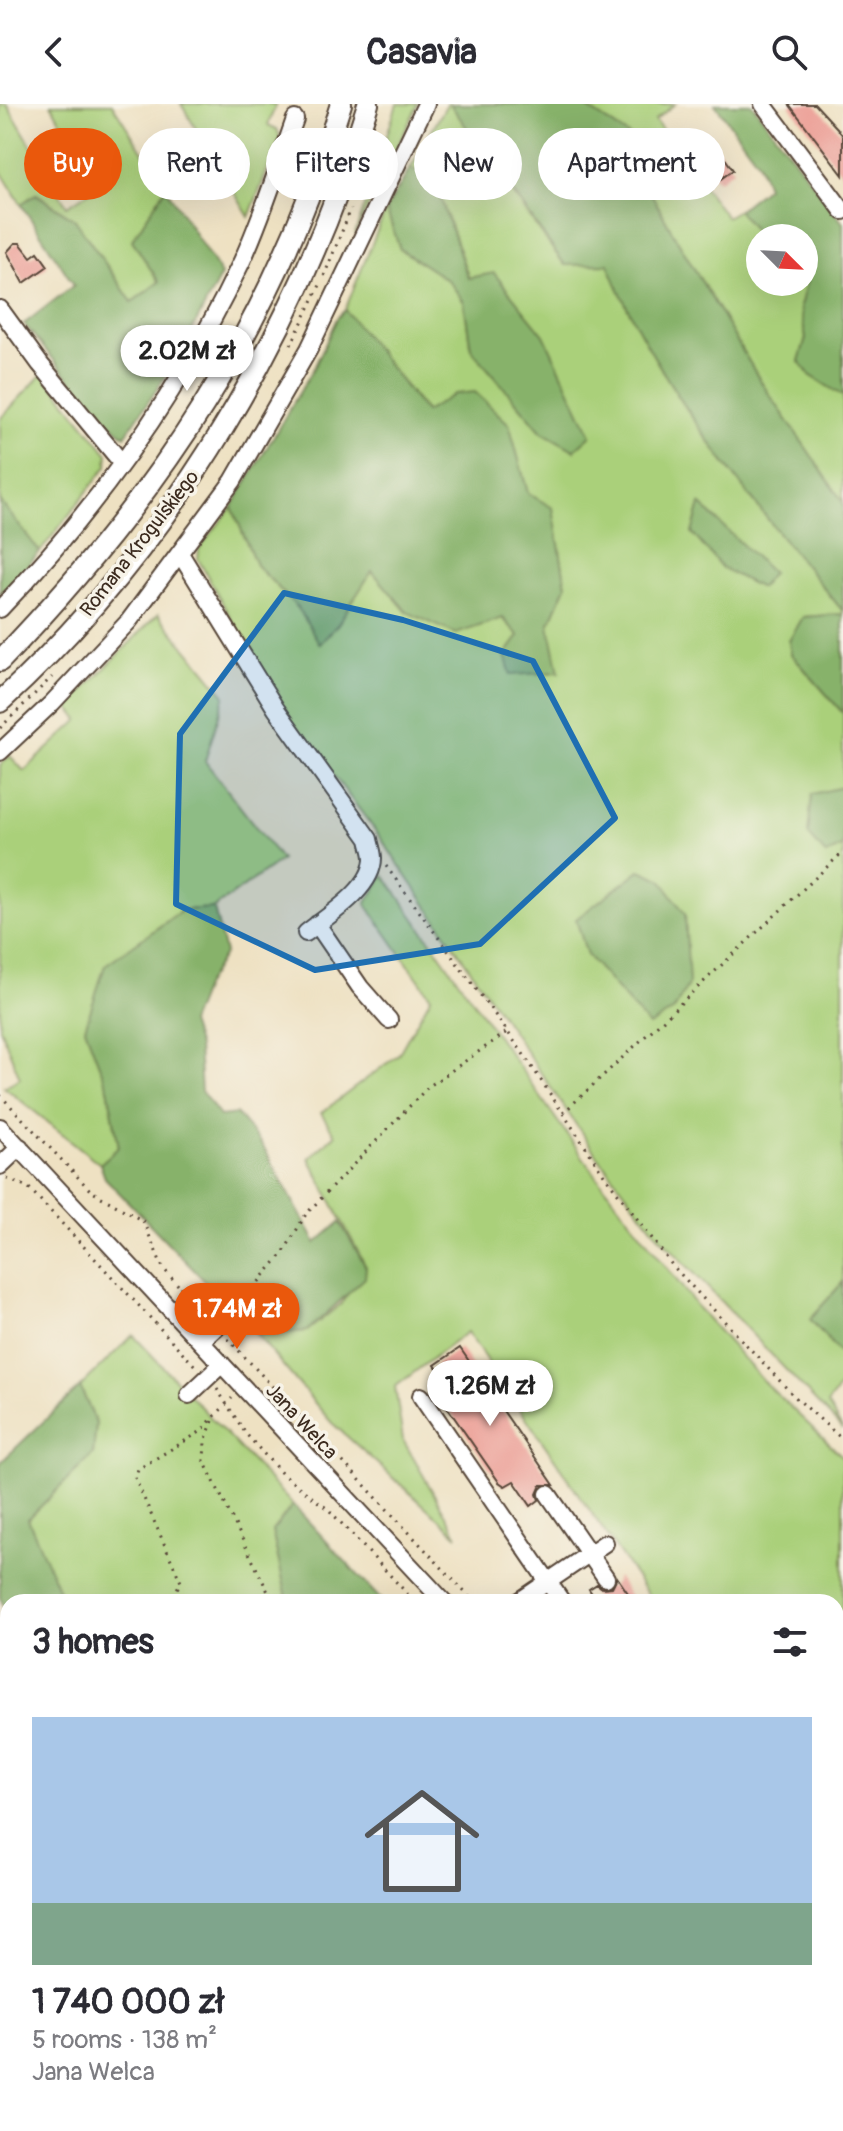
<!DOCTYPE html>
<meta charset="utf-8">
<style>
body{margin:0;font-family:Pangolin,sans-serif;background:#f2f2f3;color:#2b2b33;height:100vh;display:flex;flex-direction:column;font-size:30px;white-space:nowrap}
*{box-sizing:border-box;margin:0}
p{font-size:26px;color:#7c7c81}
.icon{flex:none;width:44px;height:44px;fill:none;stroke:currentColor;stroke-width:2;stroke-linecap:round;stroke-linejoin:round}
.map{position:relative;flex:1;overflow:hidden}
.drawer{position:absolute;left:0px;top:1490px;width:844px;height:538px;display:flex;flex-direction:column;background:#fff;border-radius:24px 24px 0 0;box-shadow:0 8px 32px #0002}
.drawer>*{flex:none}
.top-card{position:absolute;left:24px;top:24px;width:796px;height:72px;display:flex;gap:16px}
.needle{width:52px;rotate:114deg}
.buttons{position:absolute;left:746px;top:120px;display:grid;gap:16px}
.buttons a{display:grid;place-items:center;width:72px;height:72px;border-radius:50%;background:#fff;box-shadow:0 8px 32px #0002;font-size:40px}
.price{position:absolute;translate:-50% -68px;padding:0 18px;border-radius:28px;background:#fff;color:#222;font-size:26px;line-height:52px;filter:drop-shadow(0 2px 4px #0008)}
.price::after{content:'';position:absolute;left:50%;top:48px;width:24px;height:18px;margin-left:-12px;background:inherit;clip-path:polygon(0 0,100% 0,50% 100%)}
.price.current{background:#ea580c;color:#fff}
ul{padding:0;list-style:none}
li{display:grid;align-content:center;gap:16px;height:424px;padding:0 32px}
li span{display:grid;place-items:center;height:248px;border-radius:0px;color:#555}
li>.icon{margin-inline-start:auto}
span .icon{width:144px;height:144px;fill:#fffc;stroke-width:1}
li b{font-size:34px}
h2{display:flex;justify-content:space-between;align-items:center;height:96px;padding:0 32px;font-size:34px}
.pill{padding:0 28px;border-radius:36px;background:#fff;box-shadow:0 8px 32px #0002;font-size:28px;line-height:72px}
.pill.current{background:#ea580c;color:#fff}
header{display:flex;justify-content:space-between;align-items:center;height:104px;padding:0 32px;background:#fff;font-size:36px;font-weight:700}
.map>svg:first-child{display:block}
.green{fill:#aad07a;stroke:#727d4c;stroke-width:2}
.forest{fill:#87b26a;stroke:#616e44;stroke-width:2}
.building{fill:#ec9f96}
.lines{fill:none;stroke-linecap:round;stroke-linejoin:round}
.minor-casing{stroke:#564537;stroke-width:20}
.major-casing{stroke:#564537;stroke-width:24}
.path{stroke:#564537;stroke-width:3;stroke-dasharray:2 6;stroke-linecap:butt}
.minor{stroke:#fff;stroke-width:16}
.major{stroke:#fff;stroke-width:20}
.marked{fill:#1f6fb2;fill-opacity:0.2;stroke:#1f6fb2;stroke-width:6;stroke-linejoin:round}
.labels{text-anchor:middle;stroke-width:7;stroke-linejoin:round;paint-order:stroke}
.street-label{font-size:20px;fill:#3b2a1e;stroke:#f7f3e8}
</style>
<header><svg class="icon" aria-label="back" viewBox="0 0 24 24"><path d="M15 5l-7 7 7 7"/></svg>Casavia<svg class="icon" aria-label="search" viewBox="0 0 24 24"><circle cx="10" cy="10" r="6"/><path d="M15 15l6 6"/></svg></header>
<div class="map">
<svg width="843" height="2027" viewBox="0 0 843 2027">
<rect width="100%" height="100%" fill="#f7f3e8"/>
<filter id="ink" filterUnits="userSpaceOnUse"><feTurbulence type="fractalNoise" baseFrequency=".0125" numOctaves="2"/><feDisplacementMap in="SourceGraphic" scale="16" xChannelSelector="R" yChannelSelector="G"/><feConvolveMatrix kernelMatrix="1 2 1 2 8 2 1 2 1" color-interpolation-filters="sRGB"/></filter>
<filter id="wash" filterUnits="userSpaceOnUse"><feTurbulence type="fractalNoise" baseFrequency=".006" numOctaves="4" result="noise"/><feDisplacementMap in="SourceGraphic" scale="32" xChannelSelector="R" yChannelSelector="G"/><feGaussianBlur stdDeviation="1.8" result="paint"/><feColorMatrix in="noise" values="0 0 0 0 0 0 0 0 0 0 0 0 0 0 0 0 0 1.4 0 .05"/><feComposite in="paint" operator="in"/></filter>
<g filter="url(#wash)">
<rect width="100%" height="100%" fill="#eee1c2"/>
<path class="green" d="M0 0H7L67 102 97 83 51 0H112L166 84 132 136 159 178 132 198 75 116 37 90 21 100 0 66Z
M181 0H276L268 21 277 25 280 33 249 113Z
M397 0H418L355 130Z
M447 0H450C490 53 524 109 565 161L608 159C656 283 758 405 843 507V510L803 513 791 550 843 609V683L834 686 826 751 843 742V1178L810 1215 843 1253V1279L827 1300 843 1326 657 1130 596 1050 378 730 276 596 198 455 199 445 232 403 256 461 298 504 320 539 338 520 372 466 407 508 502 514 558 567 549 521 566 482 553 405 528 390 509 320 455 290 426 308 345 206 386 105 400 145 449 177 464 198 471 245 542 328 574 346 469 174 432 71 410 65Z
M581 0H675L655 16 726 113 738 106 760 134V178L807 176 800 203 806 234 799 257 810 271 843 292V398L761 278 673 129 634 59V35Z
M43 269 108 350 107 362 40 448 0 397V315Z
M158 510 225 591 205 657 281 756 214 804 182 806 153 827 85 924 108 984 119 1043 100 1060 4 983 20 974 0 924V661L10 652 24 667 79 616 68 602Z
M384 771 597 1073 699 1205 765 1279 843 1353V1817L840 1820 836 1817V1498H653L467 1228 395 1283 403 1336 458 1432 331 1318 257 1231 307 1227 341 1200 366 1163 309 1054 335 1031 321 1009 398 951 431 893 366 800Z
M133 1231 293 1401 272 1427 288 1498H64L60 1492 28 1415 93 1350 96 1319 80 1283Z
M8 1513V1908L0 1892V1519Z
M836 1956 840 1961 843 2027H676L672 2020H836Z
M58 2020H250L253 2027H61Z"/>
<path class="forest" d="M450 0H581L634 35V59L673 129 761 278 843 398V507C758 405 657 283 608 160L565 161Z
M715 0H752L843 119V292L810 271 799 257 806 234 800 203 807 176 804 134H760L738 106 767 83 758 58Z
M410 65 432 70 468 174 494 169 544 231 591 331 574 346 542 328 471 245 464 198 449 177 400 145 386 105Z
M166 84 221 171 176 257 125 332 96 307 24 220 74 181 21 100 36 90 75 116 132 198 159 178 132 136Z
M345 206 425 308 455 290 475 288 509 320 528 389 553 404 566 482 549 521 559 568 511 571 505 551 519 532 503 514 456 530 407 508 372 467 338 520 320 540 298 504 256 461 232 403 315 262 337 214Z
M0 397 40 448 0 491Z
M700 400 772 469 760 484 722 464 692 429Z
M843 510V609L791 550 789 537 803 513Z
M843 683V742L826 751 808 730 812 690Z
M640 766 661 775 685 810 689 879 674 906 649 922 587 851 576 815Z
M214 804 225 849 205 881 190 919 198 943 201 987 220 1012 237 1010 262 1041 316 1139 340 1118 366 1163 365 1174 307 1227 257 1231 105 1074 100 1060 119 1043 108 984 85 924 105 861 183 806Z
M843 1178V1253L810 1215Z
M80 1283 96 1319 93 1350 28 1415 64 1498H8V1512L0 1494V1359Z
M293 1401 383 1498H288L272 1427Z
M0 1897 8 1915V2020H56L59 2027H7L0 2017Z
M250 2020H387L389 2027H253Z
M453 2020H672L676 2027H456Z"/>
<g id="blocks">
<path class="building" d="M789 0H815L837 24 843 32V71Z
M57 29 70 53 55 61 52 56 48 58 38 40Z
M713 37 733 66 718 77 695 51 701 41Z
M15 139H20L31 153 38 148 48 162 24 179 7 148Z
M460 1244 554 1381H541L537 1390 539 1396 531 1402 514 1377 505 1382 499 1378 445 1300 448 1298 444 1292 452 1286 435 1261Z
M617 1473 634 1498H597L589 1485 597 1480 602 1484 612 1483Z"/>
</g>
</g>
<g filter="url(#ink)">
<use href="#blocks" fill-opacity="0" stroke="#564537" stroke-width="2"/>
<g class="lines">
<defs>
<path id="minor" d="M763 0 843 107
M0 205 40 260 122 359
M181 451 276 605 369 735C370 741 373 748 373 754 373 785 327 812 306 829
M0 505C98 403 181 286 242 157 263 111 278 63 295 15
M0 648 52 599 129 517 233 377 309 245 426 0
M317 820 360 883 389 916
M0 1023 444 1498
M0 1062 20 1043
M201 1237 234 1207
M189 1291 222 1260
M421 1292 562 1498
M548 1390 606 1474
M518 1498 605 1439
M836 1903 843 1910
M836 1935 843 1943"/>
<path id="major" d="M0 557C159 392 273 221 341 0
M0 598C174 438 299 226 368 0"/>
</defs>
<use href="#minor" class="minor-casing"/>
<use href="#major" class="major-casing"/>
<path class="path" d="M371 49 379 26
M324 172 351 105
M291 241 321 179
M0 624 52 573
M386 762 520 945 605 1072 672 1161 793 1291 843 1336
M0 991 91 1087 143 1117 163 1164 179 1182
M563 1009 843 748
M7 1075 28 1083 198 1265
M180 1183 207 1212
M243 1196 282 1151 306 1110 428 983 507 928
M228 1235 474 1498
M217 1285 246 1330 283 1371 329 1406 415 1498
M213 1317 205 1337 204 1357 273 1498
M169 1498 181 1478 135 1374 138 1365 200 1328 232 1294
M0 1710 8 1725
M836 1878 843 1871
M0 1899 8 1915
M52 2020 55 2027
M155 2020 158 2027
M802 2027 804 2020"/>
<use href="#minor" class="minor"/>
<use href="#major" class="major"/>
</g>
</g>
<path class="marked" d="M284 489 403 516 533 557 615 714 480 840 315 866 176 800 180 630Z"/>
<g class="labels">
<g class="street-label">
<text transform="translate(139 439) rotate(-52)" y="7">Romana Krogulskiego</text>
<text transform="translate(302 1317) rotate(47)" y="7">Jana Welca</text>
</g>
</g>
</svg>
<div class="buttons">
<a><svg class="needle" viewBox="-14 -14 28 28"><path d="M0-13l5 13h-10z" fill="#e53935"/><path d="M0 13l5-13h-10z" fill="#7c7c81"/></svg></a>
</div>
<b class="price" style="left:187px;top:289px">2.02M zł</b>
<b class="price current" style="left:237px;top:1247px">1.74M zł</b>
<b class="price" style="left:490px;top:1324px">1.26M zł</b>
<div class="top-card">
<a class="pill current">Buy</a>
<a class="pill">Rent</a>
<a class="pill">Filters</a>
<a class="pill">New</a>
<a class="pill">Apartment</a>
</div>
<section class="drawer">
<h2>3 homes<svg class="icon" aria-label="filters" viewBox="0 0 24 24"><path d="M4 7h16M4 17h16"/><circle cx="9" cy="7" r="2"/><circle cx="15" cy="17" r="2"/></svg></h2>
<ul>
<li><span style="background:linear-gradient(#a9c7e8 75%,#7fa58c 0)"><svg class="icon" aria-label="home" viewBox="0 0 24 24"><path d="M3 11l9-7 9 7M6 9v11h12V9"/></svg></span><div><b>1 740 000 zł</b><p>5 rooms · 138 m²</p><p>Jana Welca</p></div></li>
</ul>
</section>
</div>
